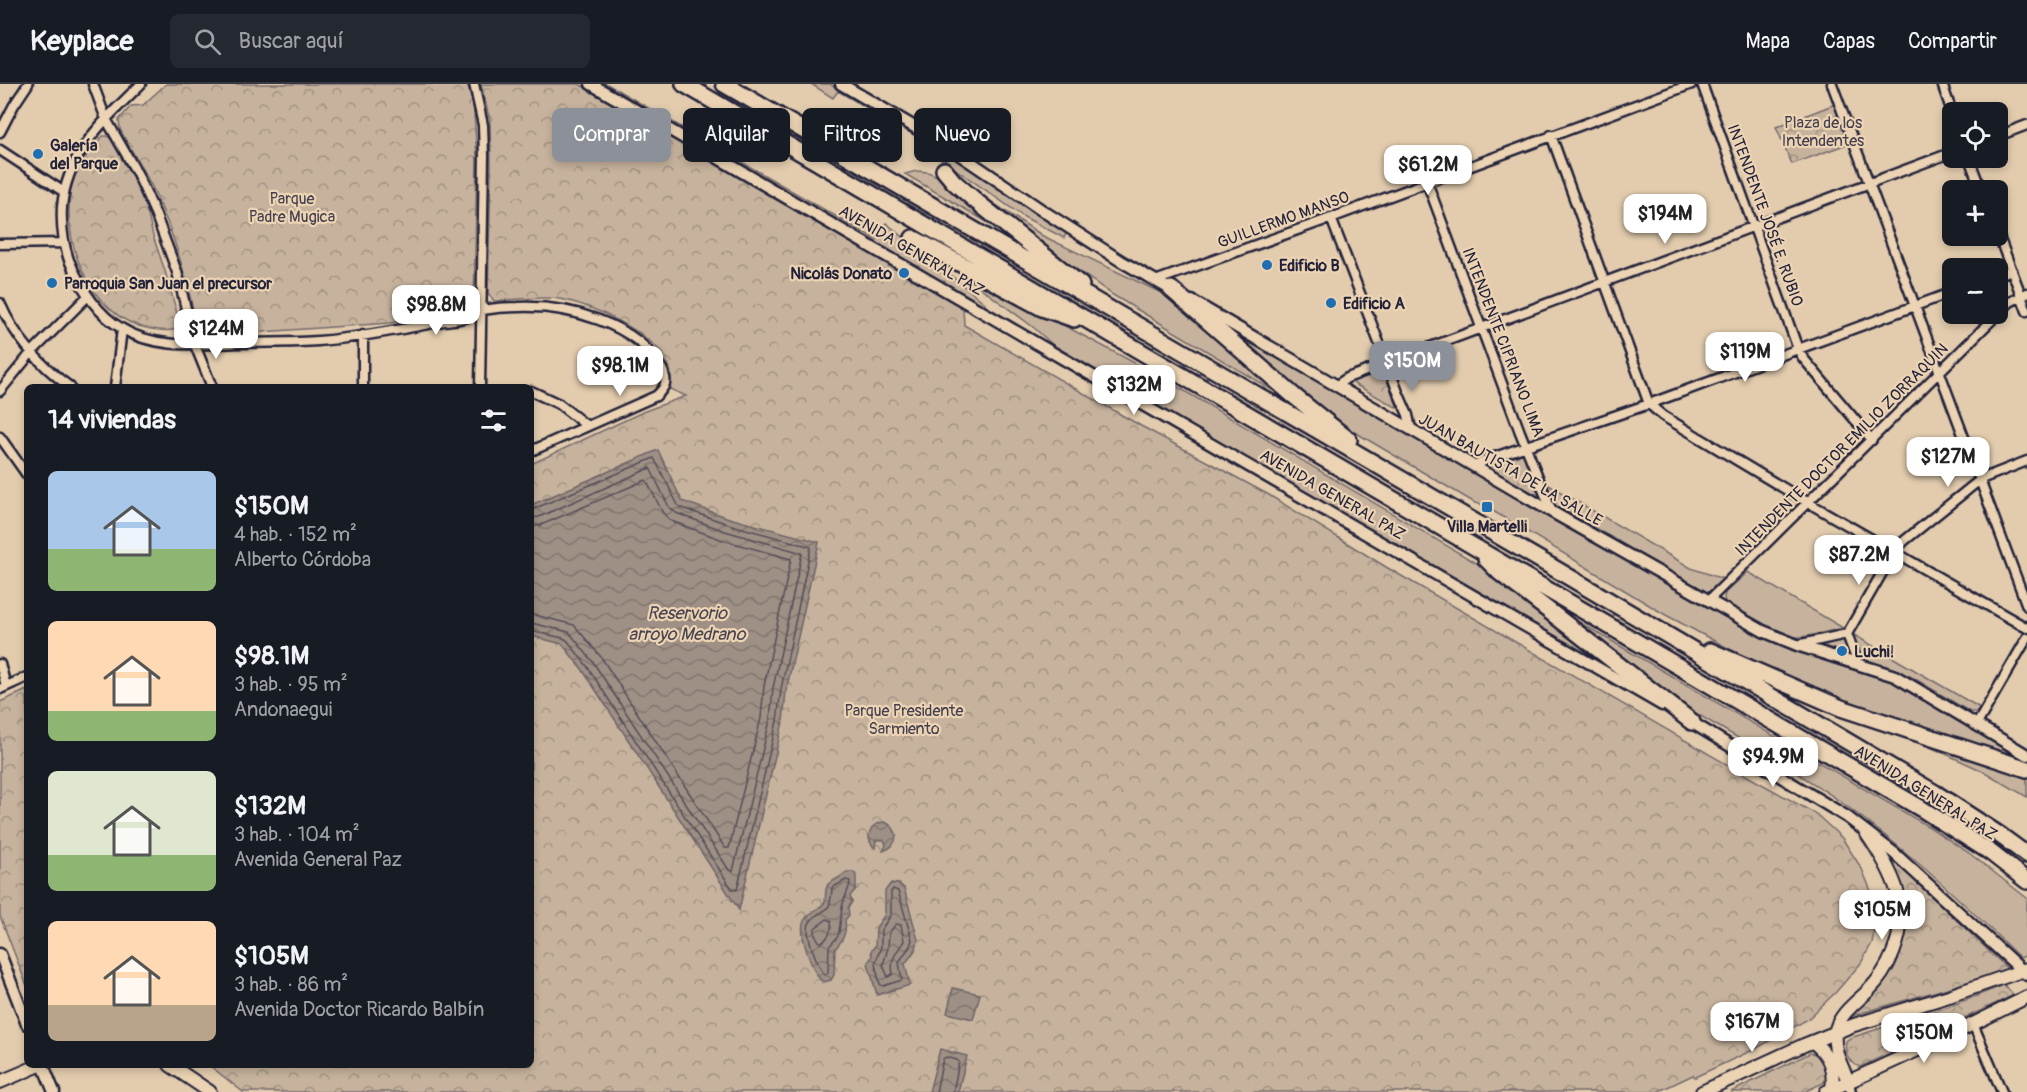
<!DOCTYPE html>
<html lang="es">
<meta charset="utf-8">
<style>
body{margin:0;font-family:Pangolin,sans-serif;background:#242831;color:#f1f3f6;height:100vh;display:flex;flex-direction:column;font-size:22px;white-space:nowrap}
*{box-sizing:border-box;margin:0}
p{font-size:20px;color:#9ea1a6}
.icon{flex:none;width:33px;height:33px;fill:none;stroke:currentColor;stroke-width:2;stroke-linecap:round;stroke-linejoin:round}
.map{position:relative;flex:1;overflow:hidden}
.side{position:absolute;left:24px;top:300px;width:510px;height:684px;display:flex;flex-direction:column;background:#171b24;border-radius:9px;box-shadow:0 3px 9px #0003}
.side>*{flex:none}
.banner{position:absolute;left:552px;top:24px;width:570px;height:54px;display:flex;gap:12px}
.tools{position:absolute;left:1942px;top:18px;display:grid;gap:12px}
.tools a{display:grid;place-items:center;width:66px;height:66px;border-radius:9px;background:#171b24;box-shadow:0 3px 9px #0003;font-size:30px}
.price{position:absolute;translate:-50% -51px;padding:0 14px;border-radius:12px;background:#fff;color:#222;font-size:20px;line-height:39px;filter:drop-shadow(0 2px 3px #0008)}
.price::after{content:'';position:absolute;left:50%;top:36px;width:18px;height:14px;margin-left:-9px;background:inherit;clip-path:polygon(0 0,100% 0,50% 100%)}
.price.on{background:#8c9099;color:#fff}
ul{padding:0;list-style:none}
li{display:flex;align-items:center;gap:18px;height:150px;padding:0 24px}
li span{display:grid;place-items:center;flex:none;width:168px;height:120px;border-radius:9px;color:#555}
li>.icon{margin-inline-start:auto}
span .icon{width:72px;height:72px;fill:#fffc;stroke-width:1}
li b{font-size:26px}
h2{display:flex;justify-content:space-between;align-items:center;height:72px;padding:0 24px;font-size:26px}
.tag{padding:0 21px;border-radius:9px;background:#171b24;box-shadow:0 3px 9px #0003;font-size:21px;line-height:54px}
.tag.on{background:#8c9099;color:#fff}
header{display:flex;align-items:center;gap:36px;box-sizing:border-box;height:84px;padding:0 30px;background:#171b24;border-bottom:2px solid #363941}
header strong{font-size:28px}
nav{display:flex;gap:33px;margin-inline-start:auto;font-size:21px}
.search{width:420px;height:54px;background:#242831;display:flex;align-items:center;gap:15px;box-sizing:border-box;padding:0 21px;border-radius:9px;color:#9ea1a6;font-size:22px}
.map>svg:first-child{display:block}
.grass{fill:#c7b39d;stroke:#746a6c;stroke-width:1.5}
.forest{fill:url(#forest-crowns);stroke:#746a6c;stroke-width:1.5}
.water{fill:url(#water-waves);stroke:#6d6467;stroke-width:1.5}
.lines{fill:none;stroke-linecap:round;stroke-linejoin:round}
.shore{stroke:#544e59;stroke-width:1.5}
.minor-casing{stroke:#22223b;stroke-width:13}
.tertiary-casing{stroke:#22223b;stroke-width:15}
.secondary-casing{stroke:#22223b;stroke-width:16}
.motorway-casing{stroke:#22223b;stroke-width:20}
.minor{stroke:#ebd3b3;stroke-width:8}
.tertiary{stroke:#ebd3b3;stroke-width:10}
.secondary{stroke:#ebd3b3;stroke-width:12}
.motorway{stroke:#ebd3b3;stroke-width:15}
.poi-dot{fill:#1f6fb2;stroke:#ebd3b3;stroke-width:2}
.labels{text-anchor:middle;stroke-width:4.5;stroke-linejoin:round;paint-order:stroke}
.park-label{font-size:16px;fill:#433f4f;stroke:#ebd3b3}
.poi-label{font-size:16px;font-weight:bold;fill:#22223b;stroke:#ebd3b3;text-anchor:start}
.street-label{font-size:16px;fill:#22223b;stroke:#ebd3b3}
.water-label{font-size:18px;font-style:italic;fill:#484351;stroke:#ebd3b3}
</style>
<header>
<strong>Keyplace</strong>
<div class="search"><svg class="icon" aria-label="search" viewBox="0 0 24 24"><circle cx="10" cy="10" r="6"/><path d="M15 15l6 6"/></svg>Buscar aquí</div>
<nav><a>Mapa</a><a>Capas</a><a>Compartir</a></nav>
</header>
<div class="map">
<svg width="2027" height="1008" viewBox="0 0 2027 1008">
<defs>
<pattern id="forest-crowns" width="20" height="18" patternUnits="userSpaceOnUse" patternTransform="scale(1.5)"><rect width="20" height="18" fill="#c7b39d"/><path d="M2 6a3 3 0 1 1 6 0M12 15a3 3 0 1 1 6 0" fill="none" stroke="#a19181"/></pattern>
<pattern id="water-waves" width="16" height="10" patternUnits="userSpaceOnUse" patternTransform="scale(1.5)"><rect width="16" height="10" fill="#9f9085"/><path d="M0 5q4-4 8 0t8 0" fill="none" stroke="#81756e"/></pattern>
</defs>
<rect width="100%" height="100%" fill="#e3ccae"/>
<filter id="ink" filterUnits="userSpaceOnUse"><feTurbulence type="fractalNoise" baseFrequency=".0167" numOctaves="2"/><feDisplacementMap in="SourceGraphic" scale="12" xChannelSelector="R" yChannelSelector="G"/><feConvolveMatrix kernelMatrix="1 2 1 2 8 2 1 2 1" color-interpolation-filters="sRGB"/></filter>
<g filter="url(#ink)">
<path class="grass" d="M603 0H607L877 156 886 139 985 219 984 222Z
M811 0H830L950 70 1067 148 1064 154 1024 133 937 72 926 58 838 7 833 14Z
M917 87 928 88 946 96 1009 151 905 90Z
M981 111 1043 152 1176 216 1283 310 1282 312 1113 211 1045 163 979 113Z
M962 187 1159 292 1483 483 1608 581 1606 584 1053 261 1033 243 961 189Z
M1214 236 1382 331 1502 405 1776 559 1846 584 1888 594 1905 602 2015 667 2012 673 1948 653 1812 605 1754 578 1664 530 1483 421 1475 419 1353 347 1300 311Z
M1547 400 1691 484 1723 495 1707 509 1554 421Z
M1748 488 1843 544C1829 547 1815 551 1801 553 1775 555 1747 532 1725 519L1724 513 1725 509Z
M1574 535 1931 744 1969 769 2027 814V871L2020 874C1964 818 1905 764 1841 718 1793 684 1740 656 1689 625 1648 599 1611 567 1573 537Z
M1854 551 1980 624 1976 628H1970L1912 593 1862 575Z
M1873 637 2027 689V713L1983 687Z"/>
<path class="forest" d="M166 0H467L473 15 477 73 474 220 468 227 390 239 233 250H198C189 202 176 154 155 109 145 87 131 67 120 45L119 36 131 22 143 21Z
M481 0H579L963 224 964 241 1141 342 1269 411 1386 483 1740 688 1816 730 1842 754 1862 785 1871 807 1877 830 1872 859 1861 879 1836 908 1808 935 1757 964 1695 993 1693 991 1657 1008H243L209 981H531V380L645 327 686 312 670 305C671 297 672 289 669 282 659 251 589 219 559 215 539 212 515 216 494 217L488 209 491 82 490 37Z
M1835 20 1850 59 1792 80 1776 43Z
M103 52H107L111 55 138 103 146 123 153 152 165 187 180 240 179 244C170 248 161 246 151 245 88 235 56 149 74 93 80 77 92 64 103 52Z
M1377 287H1383L1397 321 1396 323 1354 300 1353 297Z
M1525 367 1541 412 1538 415 1486 384 1487 379Z
M1842 555 1845 556 1850 569 1848 571 1817 562 1819 559Z
M27 606V902L0 832V618Z
M1893 776 2009 886 1851 932C1862 919 1880 904 1889 889 1892 883 1894 874 1897 867 1909 833 1909 809 1891 777Z
M2004 901 2012 909V912L1860 983C1848 979 1844 968 1846 957L1850 954 1953 921Z
M1810 969C1824 970 1825 982 1829 993L1823 999 1804 1008H1731Z"/>
<path class="water" d="M658 366 682 417 729 434 819 458 786 607 783 638 739 826 582 585 562 560 531 552V421Z
M884 738C900 743 900 762 883 767L886 761 884 756H876L875 764C864 754 869 740 884 738Z
M848 788H853L856 791V805L850 812 852 818 848 824 849 831 845 836C847 849 843 856 835 865L834 891 831 896 824 898C813 893 798 849 804 837 809 828 819 826 825 818L826 805 828 800Z
M891 799 899 800 904 804 918 856 916 865 905 880 910 901 877 911 868 879 872 872 871 867 875 862 876 844 885 830V807Z
M953 904 980 910 973 935 947 929Z
M940 965 967 972 958 1008H929Z"/>
<g class="lines">
<path class="shore" d="M531 426 654 374 679 423 728 440 811 463 781 605 777 637 737 806 732 805 587 582 567 556 563 554 531 547
M531 434 539 433 650 384 669 423 676 429 725 447 802 469 773 604 770 636 733 787 729 786 593 578 569 548 531 539
M531 443 541 441 646 396 663 429 671 437 723 456 791 475 764 602 761 634 729 764H725L601 573 574 541 531 530
M846 796 850 797C850 806 843 814 842 824 841 829 840 847 838 852 836 856 831 859 829 863L828 889 825 891C818 882 803 848 810 838 823 820 830 836 832 804Z
M893 805 898 807 912 856 910 862 899 878 902 896 883 902 880 900 875 880 881 863V846L891 831V808Z
M827 835 831 837C832 846 829 855 820 859L815 850V844Z
M896 840 901 841 904 857C896 869 890 875 893 890L888 893 883 881 888 864 889 849Z
M936 1008 943 975 946 973 957 976 959 978 953 1008"/>
<defs>
<path id="minor" d="M93 0 106 35 138 91 155 129 177 188 195 261 212 303
M141 0C104 37 67 68 62 123 61 141 63 159 69 176 80 202 97 230 121 244 155 266 202 260 241 259 266 258 292 259 318 257 358 254 399 246 439 238 449 236 461 236 470 232 474 230 478 227 482 226 494 224 507 223 518 223 567 221 637 239 662 285 668 297 666 303 656 312L531 367
M474 0 483 41 484 72 480 303
M1702 0 1798 265 1803 274 1872 356
M1832 0 2027 522
M1942 0 1953 31
M0 48 14 21 28 0
M1551 51 1649 320 1663 332 1807 418 2027 544
M1998 52 2027 41
M0 66 64 108
M1969 74 1981 106
M1427 98 1520 348 1552 428
M1331 134 1398 308 1408 331 1411 345
M1998 150 2027 227
M0 160 64 159
M1998 191 2012 186
M1155 197 1331 134 1692 0
M0 219C15 254 40 281 70 303
M1337 301 1347 294 1366 287 1953 68
M115 303 122 245
M363 303V251
M0 307 31 269 88 212
M531 307 559 320 587 342
M0 353 27 391
M1475 382 1486 376 1649 320 1953 208
M1709 516 2010 218 2027 209
M1847 550 1858 580
M1797 561 1847 550 1894 468 1904 457 1981 395 2027 377
M0 580 6 602
M0 605 27 593
M1977 640 2027 554
M1973 940 2002 1008
M1849 998 1851 1008"/>
<path id="tertiary" d="M591 0 1041 262 1662 621
M841 0 947 62 1040 125 1121 177 1175 208
M1192 217 1552 428 1763 547 1797 561 1895 592 2027 671
M1686 635 1847 733 1894 769 2027 891
M0 870 27 940
M43 981 54 1008"/>
<path id="secondary" d="M1813 958C1829 970 1835 985 1832 1005
M170 981 210 1008
M0 998 40 981
M1849 998C1842 984 1833 966 1835 950 1837 932 1856 918 1868 907 1879 896 1887 884 1893 869 1912 823 1893 788 1867 750
M1702 1008 1804 961 1854 941 1949 912 2027 885
M1826 1008 1963 945 2027 913"/>
<path id="motorway" d="M684 0 1922 725 1990 768 2027 797
M724 0 1552 483 1935 709 2001 752 2027 771
M944 86 954 98 977 118 1081 201
M913 154 1042 224 1074 235
M1171 205 1294 312 1349 356
M1486 475 1499 488 1692 638
M1710 567 1841 624 2027 685"/>
</defs>
<use href="#minor" class="minor-casing"/>
<use href="#tertiary" class="tertiary-casing"/>
<use href="#secondary" class="secondary-casing"/>
<use href="#motorway" class="motorway-casing"/>
<use href="#minor" class="minor"/>
<use href="#tertiary" class="tertiary"/>
<use href="#secondary" class="secondary"/>
<use href="#motorway" class="motorway"/>
</g>
</g>
<g class="poi-dot">
<circle cx="38" cy="70" r="6"/>
<circle cx="1267" cy="181" r="6"/>
<circle cx="904" cy="189" r="6"/>
<circle cx="52" cy="199" r="6"/>
<circle cx="1331" cy="219" r="6"/>
<rect x="1481" y="417" width="12" height="12" rx="3"/>
<circle cx="1842" cy="567" r="6"/>
</g>
<g class="labels">
<g class="park-label">
<text x="1823" y="44">Plaza de los<tspan x="1823" dy="18">Intendentes</tspan></text>
<text x="292" y="120">Parque<tspan x="292" dy="18">Padre Mugica</tspan></text>
<text x="904" y="632">Parque Presidente<tspan x="904" dy="18">Sarmiento</tspan></text>
</g>
<g class="poi-label">
<text x="50" y="67">Galería<tspan x="50" dy="18">del Parque</tspan></text>
<text x="1279" y="187">Edificio B</text>
<text x="892" y="195" text-anchor="end">Nicolás Donato</text>
<text x="64" y="205">Parroquia San Juan el precursor</text>
<text x="1343" y="225">Edificio A</text>
<text x="1487" y="448" text-anchor="middle">Villa Martelli</text>
<text x="1854" y="573">Luchi!</text>
</g>
<g class="street-label">
<text transform="translate(1766 131) rotate(70)" y="6">INTENDENTE JOSÉ E. RUBIO</text>
<text transform="translate(1283 135) rotate(-20)" y="6">GUILLERMO MANSO</text>
<text transform="translate(912 166) rotate(30)" y="6">AVENIDA GENERAL PAZ</text>
<text transform="translate(1504 258) rotate(69)" y="6">INTENDENTE CIPRIANO LIMA</text>
<text transform="translate(1841 365) rotate(-45)" y="6">INTENDENTE DOCTOR EMILIO ZORRAQUIN</text>
<text transform="translate(1511 385) rotate(30)" y="6">JUAN BAUTISTA DE LA SALLE</text>
<text transform="translate(1333 410) rotate(30)" y="6">AVENIDA GENERAL PAZ</text>
<text transform="translate(1926 708) rotate(32)" y="6">AVENIDA GENERAL PAZ</text>
</g>
<g class="water-label">
<text x="687" y="535">Reservorio<tspan x="687" dy="21">arroyo Medrano</tspan></text>
</g>
</g>
</svg>
<div class="tools">
<a><svg class="icon" aria-label="locate" viewBox="0 0 24 24"><circle cx="12" cy="12" r="6"/><path d="M12 2v4M12 18v4M2 12h4M18 12h4"/></svg></a>
<a>+</a>
<a>−</a>
</div>
<b class="price" style="left:1428px;top:112px">$61.2M</b>
<b class="price" style="left:1665px;top:161px">$194M</b>
<b class="price" style="left:436px;top:252px">$98.8M</b>
<b class="price" style="left:216px;top:276px">$124M</b>
<b class="price" style="left:1745px;top:299px">$119M</b>
<b class="price on" style="left:1412px;top:308px">$150M</b>
<b class="price" style="left:620px;top:313px">$98.1M</b>
<b class="price" style="left:1134px;top:332px">$132M</b>
<b class="price" style="left:1948px;top:404px">$127M</b>
<b class="price" style="left:1859px;top:502px">$87.2M</b>
<b class="price" style="left:1773px;top:704px">$94.9M</b>
<b class="price" style="left:1882px;top:857px">$105M</b>
<b class="price" style="left:1752px;top:969px">$167M</b>
<b class="price" style="left:1924px;top:980px">$150M</b>
<div class="banner">
<a class="tag on">Comprar</a>
<a class="tag">Alquilar</a>
<a class="tag">Filtros</a>
<a class="tag">Nuevo</a>
</div>
<section class="side">
<h2>14 viviendas<svg class="icon" aria-label="filters" viewBox="0 0 24 24"><path d="M4 7h16M4 17h16"/><circle cx="9" cy="7" r="2"/><circle cx="15" cy="17" r="2"/></svg></h2>
<ul>
<li><span style="background:linear-gradient(#a9c7e8 65%,#8fb573 0)"><svg class="icon" aria-label="home" viewBox="0 0 24 24"><path d="M3 11l9-7 9 7M6 9v11h12V9"/></svg></span><div><b>$150M</b><p>4 hab. · 152 m²</p><p>Alberto Córdoba</p></div></li>
<li><span style="background:linear-gradient(#ffd9b3 75%,#8fb573 0)"><svg class="icon" aria-label="home" viewBox="0 0 24 24"><path d="M3 11l9-7 9 7M6 9v11h12V9"/></svg></span><div><b>$98.1M</b><p>3 hab. · 95 m²</p><p>Andonaegui</p></div></li>
<li><span style="background:linear-gradient(#dfe7d0 70%,#8fb573 0)"><svg class="icon" aria-label="home" viewBox="0 0 24 24"><path d="M3 11l9-7 9 7M6 9v11h12V9"/></svg></span><div><b>$132M</b><p>3 hab. · 104 m²</p><p>Avenida General Paz</p></div></li>
<li><span style="background:linear-gradient(#ffd9b3 70%,#b9a48a 0)"><svg class="icon" aria-label="home" viewBox="0 0 24 24"><path d="M3 11l9-7 9 7M6 9v11h12V9"/></svg></span><div><b>$105M</b><p>3 hab. · 86 m²</p><p>Avenida Doctor Ricardo Balbín</p></div></li>
</ul>
</section>
</div>
